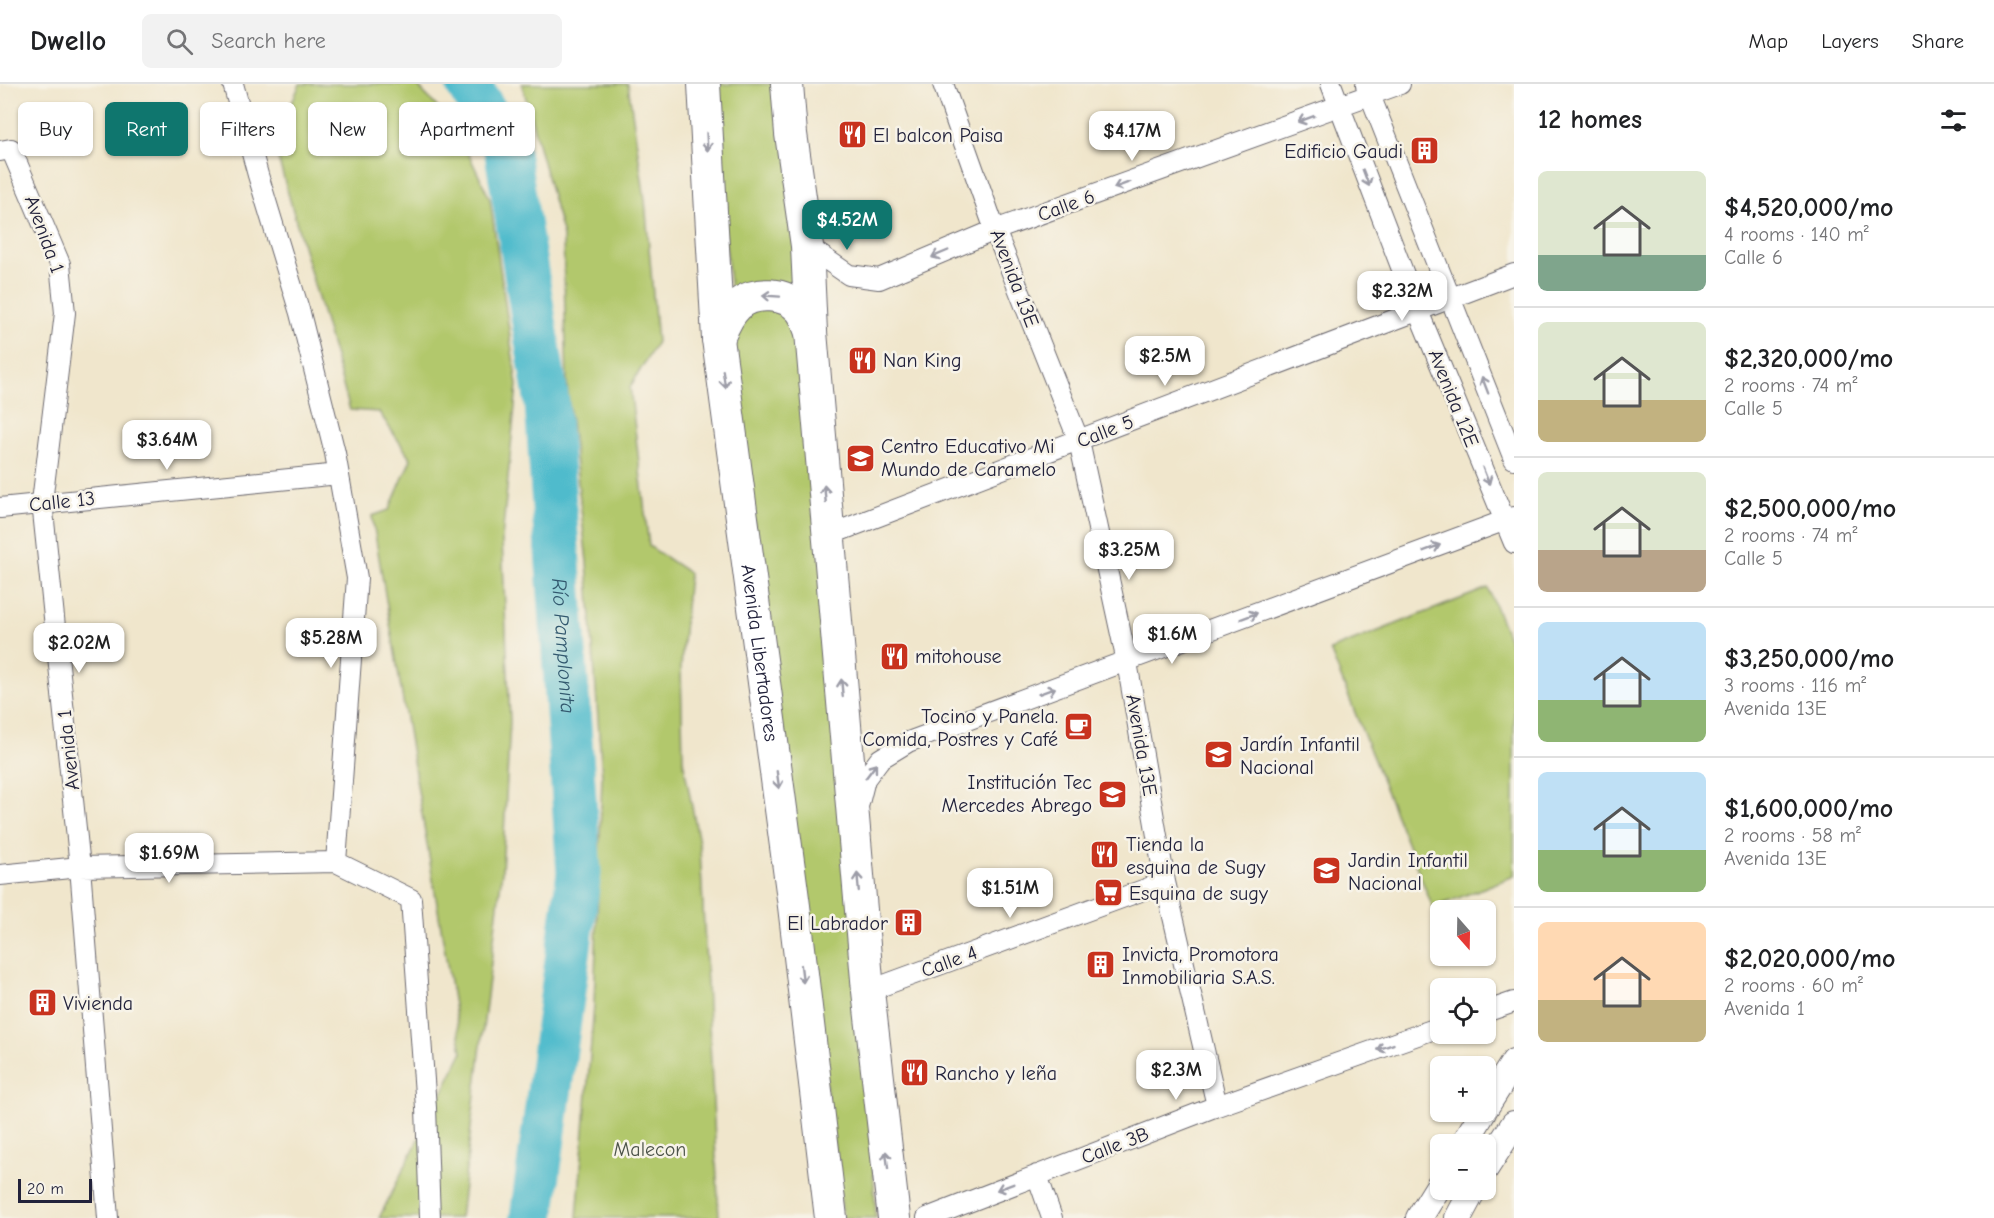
<!DOCTYPE html>
<meta charset="utf-8">
<style>
body{margin:0;font-family:"Comic Neue",sans-serif;background:#f2f2f2;color:#202124;height:100vh;display:flex;flex-direction:column;font-size:22px;white-space:nowrap}
*{box-sizing:border-box;margin:0}
p{font-size:20px;color:#757577}
.icon{flex:none;width:33px;height:33px;fill:none;stroke:currentColor;stroke-width:2;stroke-linecap:round;stroke-linejoin:round}
.map{position:relative;flex:1;overflow:hidden}
.drawer{display:flex;flex-direction:column;background:#fff;width:480px}
.drawer>*{flex:none}
.guide{position:absolute;left:18px;top:18px;width:570px;height:54px;display:flex;gap:12px}
.needle{width:39px;rotate:160deg}
.fabs{position:absolute;left:1430px;top:816px;display:grid;gap:12px}
.fabs a{display:grid;place-items:center;width:66px;height:66px;border-radius:9px;background:#fff;box-shadow:0 2px 4px #0004;font-size:30px}
.scale{position:absolute;left:18px;bottom:15px;width:74px;box-sizing:border-box;padding-left:6px;border:3px solid #22223b;border-top:0;font-size:16px;line-height:21px;white-space:nowrap;color:#22223b;-webkit-text-stroke:4px #f7f3e8;paint-order:stroke}
.price{position:absolute;translate:-50% -51px;padding:0 14px;border-radius:12px;background:#fff;color:#222;font-size:20px;line-height:39px;filter:drop-shadow(0 2px 3px #0008)}
.price::after{content:'';position:absolute;left:50%;top:36px;width:18px;height:14px;margin-left:-9px;background:inherit;clip-path:polygon(0 0,100% 0,50% 100%)}
.price.on{background:#0f766e;color:#fff}
ul{padding:0;list-style:none}
li{display:flex;align-items:center;gap:18px;height:150px;padding:0 24px}
li+li{border-top:2px solid #e0e0e0}
li span{display:grid;place-items:center;flex:none;width:168px;height:120px;border-radius:9px;color:#555}
li>.icon{margin-inline-start:auto}
span .icon{width:72px;height:72px;fill:#fffc;stroke-width:1}
li b{font-size:26px}
h2{display:flex;justify-content:space-between;align-items:center;height:72px;padding:0 24px;font-size:26px}
.chip{padding:0 21px;border-radius:9px;background:#fff;box-shadow:0 2px 4px #0004;font-size:21px;line-height:54px}
.chip.on{background:#0f766e;color:#fff}
header{display:flex;align-items:center;gap:36px;box-sizing:border-box;height:84px;padding:0 30px;background:#fff;border-bottom:2px solid #e0e0e0}
header strong{font-size:28px}
nav{display:flex;gap:33px;margin-inline-start:auto;font-size:21px}
.search{width:420px;height:54px;background:#f2f2f2;display:flex;align-items:center;gap:15px;box-sizing:border-box;padding:0 21px;border-radius:9px;color:#757577;font-size:22px}
main{display:flex;flex:1;min-height:0}
.map>svg:first-child{display:block}
.green{fill:#b2c86c;stroke:#6a7554;stroke-width:1.5}
.lines{fill:none;stroke-linecap:round;stroke-linejoin:round}
.river{stroke:#50bbcc;stroke-width:45}
.minor-casing{stroke:#6a676e;stroke-width:22}
.tertiary-casing{stroke:#6a676e;stroke-width:28}
.primary-casing{stroke:#6a676e;stroke-width:34}
.minor{stroke:#fff;stroke-width:20}
.tertiary{stroke:#fff;stroke-width:26}
.primary{stroke:#fff;stroke-width:32}
.oneway{stroke:#9c9ca7}
.labels{text-anchor:middle;stroke-width:5;stroke-linejoin:round;paint-order:stroke}
.poi-label{font-size:20px;fill:#22223b;stroke:#f7f3e8;text-anchor:start}
.street-label{font-size:20px;fill:#22223b;stroke:#f7f3e8}
.park-label{font-size:20px;fill:#4d544a;stroke:#f7f3e8}
.water-label{font-size:21px;font-style:italic;fill:#32586e;stroke:#f7f3e8}
</style>
<header>
<strong>Dwello</strong>
<div class="search"><svg class="icon" aria-label="search" viewBox="0 0 24 24"><circle cx="10" cy="10" r="6"/><path d="M15 15l6 6"/></svg>Search here</div>
<nav><a>Map</a><a>Layers</a><a>Share</a></nav>
</header>
<main>
<div class="map">
<svg width="1514" height="1134" viewBox="0 0 1514 1134">
<rect width="100%" height="100%" fill="#f7f3e8"/>
<filter id="ink" filterUnits="userSpaceOnUse"><feTurbulence type="fractalNoise" baseFrequency=".0167" numOctaves="2"/><feDisplacementMap in="SourceGraphic" scale="12" xChannelSelector="R" yChannelSelector="G"/><feConvolveMatrix kernelMatrix="1 2 1 2 8 2 1 2 1" color-interpolation-filters="sRGB"/></filter>
<filter id="wash" filterUnits="userSpaceOnUse"><feTurbulence type="fractalNoise" baseFrequency=".008" numOctaves="4" result="noise"/><feDisplacementMap in="SourceGraphic" scale="24" xChannelSelector="R" yChannelSelector="G"/><feGaussianBlur stdDeviation="1.35" result="paint"/><feColorMatrix in="noise" values="0 0 0 0 0 0 0 0 0 0 0 0 0 0 0 0 0 1.4 0 .05"/><feComposite in="paint" operator="in"/></filter>
<g filter="url(#wash)">
<rect width="100%" height="100%" fill="#f0e6cc"/>
<path class="green" d="M300 0H416L456 44 490 115 517 301 502 455 510 637 502 788 460 1134H379L462 969 372 432 389 426 411 375 379 328 350 326 274 60Z
M522 0H628L645 116 657 258 630 303 649 462 689 489 681 583 683 676 700 764 719 1134H577L594 921 602 692 587 478 567 301 563 152Z
M709 0H782L804 222 732 219Z
M739 222 798 229 865 943 876 1134H843L728 237Z
M1488 504 1514 569V792L1433 824 1330 566Z"/>
<g class="lines">
<path class="river" id="s1" d="M468 0 506 63 547 319 579 789 532 1134"/>
</g>
</g>
<g filter="url(#ink)">
<g class="lines">
<defs>
<path id="minor" d="M233 0 258 91 300 229 335 369 357 494 336 778 411 815 426 1024 430 1134
M943 0 995 146 1079 357 1127 578 1165 798 1217 1022
M1331 0 1418 227 1514 459
M1366 1 1514 375
M0 67 11 65 60 180 65 229 42 418 80 783 108 1134
M807 162 849 191 879 195 995 146 1400 0
M0 424 339 390
M829 451 1514 190
M859 719 865 695 880 675 908 658 1514 433
M0 791 80 783 336 778
M868 907 1165 798
M1485 928 1514 918
M1037 1091 1052 1134
M927 1134 1217 1022 1440 943"/>
<path id="tertiary" d="M1485 1024 1514 978
M1464 1060 1483 1028
M1485 1085 1514 1040
M1419 1134 1440 1100
M1458 1134 1473 1106"/>
<g id="primary">
<path id="s2" d="M704 0 718 255 794 822 831 1134"/>
<path d="M787 0 791 50 807 162 811 248 868 907 894 1134"/>
<path d="M718 255C723 243 727 231 737 222 753 206 787 208 801 226 806 232 808 242 811 248"/>
</g>
</defs>
<use href="#minor" class="minor-casing"/>
<use href="#tertiary" class="tertiary-casing"/>
<use href="#primary" class="primary-casing"/>
<use href="#minor" class="minor"/>
<use href="#tertiary" class="tertiary"/>
<use href="#primary" class="primary"/>
</g>
<defs><path id="oneway-shaft" d="M-6 0H5M1.5-3L5.5 0L1.5 3" fill="none" stroke-width="1.6" stroke-linecap="round" stroke-linejoin="round" transform="scale(1.5)"/></defs>
<g class="oneway">
<use href="#oneway-shaft" transform="translate(1306 35) rotate(160)"/>
<use href="#oneway-shaft" transform="translate(707 58) rotate(87)"/>
<use href="#oneway-shaft" transform="translate(1366 94) rotate(69)"/>
<use href="#oneway-shaft" transform="translate(1122 101) rotate(160)"/>
<use href="#oneway-shaft" transform="translate(940 170) rotate(157)"/>
<use href="#oneway-shaft" transform="translate(771 212) rotate(-176)"/>
<use href="#oneway-shaft" transform="translate(724 295) rotate(82)"/>
<use href="#oneway-shaft" transform="translate(1485 301) rotate(-111)"/>
<use href="#oneway-shaft" transform="translate(1486 392) rotate(68)"/>
<use href="#oneway-shaft" transform="translate(825 410) rotate(-95)"/>
<use href="#oneway-shaft" transform="translate(1432 464) rotate(-21)"/>
<use href="#oneway-shaft" transform="translate(1249 532) rotate(-21)"/>
<use href="#oneway-shaft" transform="translate(842 604) rotate(-95)"/>
<use href="#oneway-shaft" transform="translate(1047 607) rotate(-20)"/>
<use href="#oneway-shaft" transform="translate(871 687) rotate(-53)"/>
<use href="#oneway-shaft" transform="translate(778 696) rotate(82)"/>
<use href="#oneway-shaft" transform="translate(858 798) rotate(-95)"/>
<use href="#oneway-shaft" transform="translate(802 890) rotate(83)"/>
<use href="#oneway-shaft" transform="translate(1385 963) rotate(161)"/>
<use href="#oneway-shaft" transform="translate(887 1076) rotate(-97)"/>
<use href="#oneway-shaft" transform="translate(1005 1103) rotate(159)"/>
</g>
</g>
<defs>
<symbol id="restaurant-square" viewBox="-11 -11 22 22"><rect x="-9" y="-9" width="18" height="18" rx="4" fill="#c8321e" stroke="#f7f3e8"/><path d="M-5-6h1v4h1v-4h1v4h1v-4h1v5L-1.5 .5V6h-2V.5L-5-1ZM5-6V6H3V1.5H1.5Q1.5-4 5-6Z" fill="#fff"/></symbol>
<symbol id="building-square" viewBox="-11 -11 22 22"><rect x="-9" y="-9" width="18" height="18" rx="4" fill="#c8321e" stroke="#f7f3e8"/><path d="M-4-6H4V6H1V3H-1V6H-4ZM-2.5-4.3h1.7v1.8h-1.7ZM.8-4.3h1.7v1.8H.8ZM-2.5-1h1.7V.8h-1.7ZM.8-1h1.7V.8H.8Z" fill="#fff"/></symbol>
<symbol id="school-square" viewBox="-11 -11 22 22"><rect x="-9" y="-9" width="18" height="18" rx="4" fill="#c8321e" stroke="#f7f3e8"/><path d="M0-5L7-2L0 1L-7-2ZM-4 1L0 2.5L4 1V4Q0 6-4 4Z" fill="#fff"/></symbol>
<symbol id="cafe-square" viewBox="-11 -11 22 22"><rect x="-9" y="-9" width="18" height="18" rx="4" fill="#c8321e" stroke="#f7f3e8"/><path d="M-5.5-4.5H6V0H3Q3 3.5 0 3.5H-2.5Q-5.5 3.5-5.5 0ZM3-3.2v2h1.7v-2ZM-6 4.5H4V6H-6Z" fill="#fff"/></symbol>
<symbol id="supermarket-square" viewBox="-11 -11 22 22"><rect x="-9" y="-9" width="18" height="18" rx="4" fill="#c8321e" stroke="#f7f3e8"/><path d="M-6-5.5h2.5l.6 2H6L4.5 2H-2.5L-4.4-4H-6ZM-1.5 3.2a1.3 1.3 0 1 0 .1 0ZM3 3.2a1.3 1.3 0 1 0 .1 0Z" fill="#fff"/></symbol>
</defs>
<g fill-rule="evenodd">
<use href="#restaurant-square" x="836" y="34" width="33" height="33"/>
<use href="#building-square" x="1408" y="50" width="33" height="33"/>
<use href="#restaurant-square" x="846" y="260" width="33" height="33"/>
<use href="#school-square" x="844" y="358" width="33" height="33"/>
<use href="#restaurant-square" x="878" y="556" width="33" height="33"/>
<use href="#cafe-square" x="1062" y="626" width="33" height="33"/>
<use href="#school-square" x="1202" y="654" width="33" height="33"/>
<use href="#school-square" x="1096" y="694" width="33" height="33"/>
<use href="#restaurant-square" x="1088" y="754" width="33" height="33"/>
<use href="#school-square" x="1310" y="770" width="33" height="33"/>
<use href="#supermarket-square" x="1092" y="792" width="33" height="33"/>
<use href="#building-square" x="892" y="822" width="33" height="33"/>
<use href="#building-square" x="1084" y="864" width="33" height="33"/>
<use href="#building-square" x="26" y="902" width="33" height="33"/>
<use href="#restaurant-square" x="898" y="972" width="33" height="33"/>
</g>
<g class="labels">
<g class="poi-label">
<text x="873" y="58">El balcon Paisa</text>
<text x="1403" y="74" text-anchor="end">Edificio Gaudi</text>
<text x="883" y="283">Nan King</text>
<text x="881" y="369">Centro Educativo Mi<tspan x="881" dy="23">Mundo de Caramelo</tspan></text>
<text x="915" y="579">mitohouse</text>
<text x="1058" y="639" text-anchor="end">Tocino y Panela.<tspan x="1058" dy="23">Comida, Postres y Café</tspan></text>
<text x="1240" y="667">Jardín Infantil<tspan x="1240" dy="23">Nacional</tspan></text>
<text x="1092" y="705" text-anchor="end">Institución Tec<tspan x="1092" dy="23">Mercedes Abrego</tspan></text>
<text x="1126" y="767">Tienda la<tspan x="1126" dy="23">esquina de Sugy</tspan></text>
<text x="1348" y="783">Jardin Infantil<tspan x="1348" dy="23">Nacional</tspan></text>
<text x="1129" y="816">Esquina de sugy</text>
<text x="888" y="846" text-anchor="end">El Labrador</text>
<text x="1122" y="877">Invicta, Promotora<tspan x="1122" dy="23">Inmobiliaria S.A.S.</tspan></text>
<text x="63" y="926">Vivienda</text>
<text x="935" y="996">Rancho y leña</text>
</g>
<g class="street-label">
<text transform="translate(1066 121) rotate(-20)" y="7">Calle 6</text>
<text transform="translate(45 150) rotate(70)" y="7">Avenida 1</text>
<text transform="translate(1015 194) rotate(69)" y="7">Avenida 13E</text>
<text transform="translate(1454 314) rotate(68)" y="7">Avenida 12E</text>
<text transform="translate(1105 347) rotate(-21)" y="7">Calle 5</text>
<text transform="translate(62 417) rotate(-6)" y="7">Calle 13</text>
<text dy="7" stroke="none"><textPath href="#s2" startOffset="572">Avenida Libertadores</textPath></text>
<text transform="translate(1142 661) rotate(80)" y="7">Avenida 13E</text>
<text transform="translate(68 666) rotate(-96)" y="7">Avenida 1</text>
<text transform="translate(949 877) rotate(-20)" y="7">Calle 4</text>
<text transform="translate(1115 1061) rotate(-21)" y="7">Calle 3B</text>
</g>
<g class="park-label">
<text x="650" y="1072">Malecon</text>
</g>
<g class="water-label">
<text dy="7" stroke="none"><textPath href="#s1" startOffset="576">Río Pamplonita</textPath></text>
</g>
</g>
</svg>
<div class="fabs">
<a><svg class="needle" viewBox="-14 -14 28 28"><path d="M0-13l5 13h-10z" fill="#e53935"/><path d="M0 13l5-13h-10z" fill="#757577"/></svg></a>
<a><svg class="icon" aria-label="locate" viewBox="0 0 24 24"><circle cx="12" cy="12" r="6"/><path d="M12 2v4M12 18v4M2 12h4M18 12h4"/></svg></a>
<a>+</a>
<a>−</a>
</div>
<div class="scale">20 m</div>
<b class="price" style="left:1132px;top:78px">$4.17M</b>
<b class="price on" style="left:847px;top:167px">$4.52M</b>
<b class="price" style="left:1402px;top:238px">$2.32M</b>
<b class="price" style="left:1165px;top:303px">$2.5M</b>
<b class="price" style="left:167px;top:387px">$3.64M</b>
<b class="price" style="left:1129px;top:497px">$3.25M</b>
<b class="price" style="left:1172px;top:581px">$1.6M</b>
<b class="price" style="left:331px;top:585px">$5.28M</b>
<b class="price" style="left:79px;top:590px">$2.02M</b>
<b class="price" style="left:169px;top:800px">$1.69M</b>
<b class="price" style="left:1010px;top:835px">$1.51M</b>
<b class="price" style="left:1176px;top:1017px">$2.3M</b>
<div class="guide">
<a class="chip">Buy</a>
<a class="chip on">Rent</a>
<a class="chip">Filters</a>
<a class="chip">New</a>
<a class="chip">Apartment</a>
</div>
</div>
<section class="drawer">
<h2>12 homes<svg class="icon" aria-label="filters" viewBox="0 0 24 24"><path d="M4 7h16M4 17h16"/><circle cx="9" cy="7" r="2"/><circle cx="15" cy="17" r="2"/></svg></h2>
<ul>
<li><span style="background:linear-gradient(#dfe7d0 70%,#7fa58c 0)"><svg class="icon" aria-label="home" viewBox="0 0 24 24"><path d="M3 11l9-7 9 7M6 9v11h12V9"/></svg></span><div><b>$4,520,000/mo</b><p>4 rooms · 140 m²</p><p>Calle 6</p></div></li>
<li><span style="background:linear-gradient(#dfe7d0 65%,#c2b280 0)"><svg class="icon" aria-label="home" viewBox="0 0 24 24"><path d="M3 11l9-7 9 7M6 9v11h12V9"/></svg></span><div><b>$2,320,000/mo</b><p>2 rooms · 74 m²</p><p>Calle 5</p></div></li>
<li><span style="background:linear-gradient(#dfe7d0 65%,#b9a48a 0)"><svg class="icon" aria-label="home" viewBox="0 0 24 24"><path d="M3 11l9-7 9 7M6 9v11h12V9"/></svg></span><div><b>$2,500,000/mo</b><p>2 rooms · 74 m²</p><p>Calle 5</p></div></li>
<li><span style="background:linear-gradient(#bfe0f5 65%,#8fb573 0)"><svg class="icon" aria-label="home" viewBox="0 0 24 24"><path d="M3 11l9-7 9 7M6 9v11h12V9"/></svg></span><div><b>$3,250,000/mo</b><p>3 rooms · 116 m²</p><p>Avenida 13E</p></div></li>
<li><span style="background:linear-gradient(#bfe0f5 65%,#8fb573 0)"><svg class="icon" aria-label="home" viewBox="0 0 24 24"><path d="M3 11l9-7 9 7M6 9v11h12V9"/></svg></span><div><b>$1,600,000/mo</b><p>2 rooms · 58 m²</p><p>Avenida 13E</p></div></li>
<li><span style="background:linear-gradient(#ffd9b3 65%,#c2b280 0)"><svg class="icon" aria-label="home" viewBox="0 0 24 24"><path d="M3 11l9-7 9 7M6 9v11h12V9"/></svg></span><div><b>$2,020,000/mo</b><p>2 rooms · 60 m²</p><p>Avenida 1</p></div></li>
</ul>
</section>
</main>
